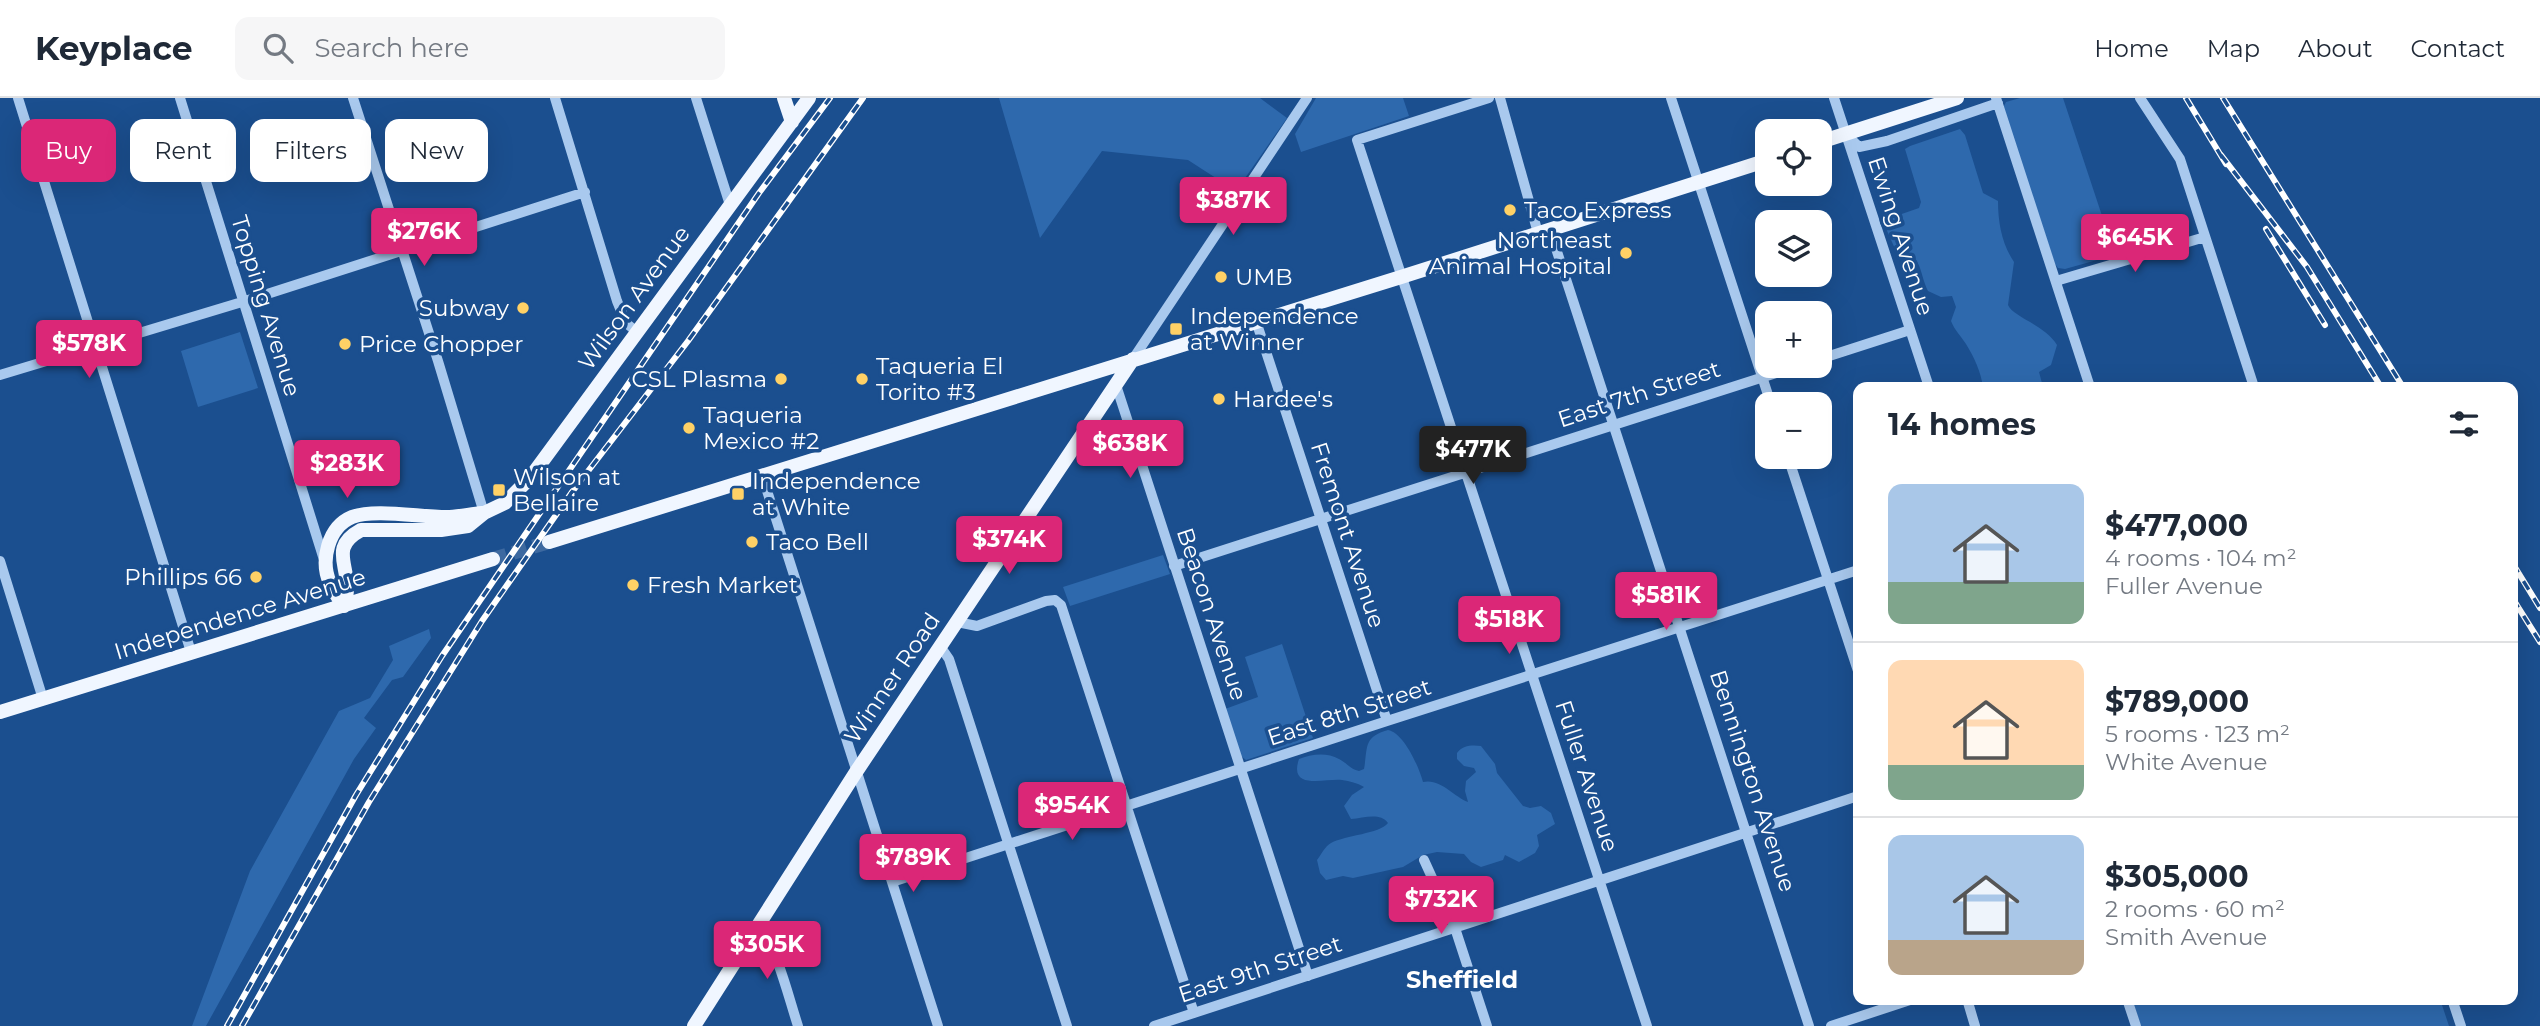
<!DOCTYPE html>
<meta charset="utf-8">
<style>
body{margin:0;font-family:Montserrat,sans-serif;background:#f6f6f7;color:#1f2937;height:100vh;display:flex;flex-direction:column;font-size:26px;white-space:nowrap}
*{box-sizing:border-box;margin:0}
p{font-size:23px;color:#747a83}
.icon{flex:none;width:38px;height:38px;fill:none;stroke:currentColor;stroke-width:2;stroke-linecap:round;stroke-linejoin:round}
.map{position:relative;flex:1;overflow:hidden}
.panel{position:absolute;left:1853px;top:284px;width:665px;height:623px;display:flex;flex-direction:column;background:#fff;border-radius:14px;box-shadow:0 7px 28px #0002}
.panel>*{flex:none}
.hud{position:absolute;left:21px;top:21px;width:665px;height:63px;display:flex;gap:14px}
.controls{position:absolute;left:1755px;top:21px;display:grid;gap:14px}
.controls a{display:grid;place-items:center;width:77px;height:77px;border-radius:14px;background:#fff;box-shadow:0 7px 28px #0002;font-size:35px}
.price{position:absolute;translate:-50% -60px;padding:0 16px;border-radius:7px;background:#db2777;color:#fff;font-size:23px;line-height:46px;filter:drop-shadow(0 2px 4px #0008)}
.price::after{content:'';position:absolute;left:50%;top:42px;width:21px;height:16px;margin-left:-10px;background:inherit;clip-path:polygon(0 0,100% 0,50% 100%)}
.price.on{background:#222;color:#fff}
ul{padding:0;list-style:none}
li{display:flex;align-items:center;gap:21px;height:175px;padding:0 35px}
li+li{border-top:2px solid #e0e1e3}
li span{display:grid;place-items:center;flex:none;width:196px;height:140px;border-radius:14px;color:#555}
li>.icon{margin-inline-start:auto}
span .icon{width:84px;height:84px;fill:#fffc;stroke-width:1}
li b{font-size:30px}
h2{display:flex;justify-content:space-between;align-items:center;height:84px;padding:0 35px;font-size:30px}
.chip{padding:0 24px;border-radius:14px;background:#fff;box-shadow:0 7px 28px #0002;font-size:24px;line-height:63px}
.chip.on{background:#db2777;color:#fff}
header{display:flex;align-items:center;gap:42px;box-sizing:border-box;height:98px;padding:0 35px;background:#fff;border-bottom:2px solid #e0e1e3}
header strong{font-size:33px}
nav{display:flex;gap:38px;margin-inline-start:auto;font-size:24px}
.search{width:490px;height:63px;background:#f6f6f7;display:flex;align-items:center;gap:18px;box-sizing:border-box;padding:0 24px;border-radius:14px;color:#747a83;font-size:26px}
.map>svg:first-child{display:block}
.green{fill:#2e69ad}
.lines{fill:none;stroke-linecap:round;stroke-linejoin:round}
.major-tunnel{stroke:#3d69a0;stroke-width:14;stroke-dasharray:14 7;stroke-linecap:butt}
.minor{stroke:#a9c9ee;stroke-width:10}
.major{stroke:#f0f6ff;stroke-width:14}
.rail-casing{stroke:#fff;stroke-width:6}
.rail{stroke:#1b4f8f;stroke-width:3.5;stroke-dasharray:10;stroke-linecap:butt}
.poi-dot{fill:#ffd166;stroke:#1b4f8f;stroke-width:2.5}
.labels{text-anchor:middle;stroke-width:7;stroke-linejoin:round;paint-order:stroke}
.poi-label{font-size:23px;fill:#fff;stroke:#1b4f8f;text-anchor:start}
.street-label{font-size:23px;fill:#fff;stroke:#1b4f8f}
.neighbourhood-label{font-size:24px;font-weight:bold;fill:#fff;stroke:#1b4f8f}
</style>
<header>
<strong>Keyplace</strong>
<div class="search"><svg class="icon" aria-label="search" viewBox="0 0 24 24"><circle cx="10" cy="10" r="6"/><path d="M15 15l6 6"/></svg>Search here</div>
<nav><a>Home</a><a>Map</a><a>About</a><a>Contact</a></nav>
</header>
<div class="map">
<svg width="2540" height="928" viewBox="0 0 2540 928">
<rect width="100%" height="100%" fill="#1b4f8f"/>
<path class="green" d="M999 0H1260L1287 20 1236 93 1188 62 1102 53 1040 140Z
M1316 0H1403L1409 18 1301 54 1295 36Z
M2020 0H2063L2115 157 2065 171 2058 170 2055 166 2003 10 2006 4Z
M1960 31 1965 37 1983 95 1998 103C1998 125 2002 146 2014 164L2008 207C2013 219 2045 227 2057 247L2051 267 2039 274 2043 289H1983C1981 274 1974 259 1966 246 1961 238 1955 233 1951 223L1956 209 1952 198 1941 199 1928 193C1918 172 1924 158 1896 153L1884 126 1893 119 1919 110 1921 104 1905 51 1910 48Z
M240 234 258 290 198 309 181 253Z
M1163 457 1170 476 1070 508 1063 489Z
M429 531 431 540 403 579 392 582 364 620 376 630 354 661 206 928H192L250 773 339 613 370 600 393 562 389 548Z
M1282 546 1313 640 1246 662 1241 658 1225 611 1258 599 1245 559Z
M1388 632C1404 635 1419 669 1423 684 1440 680 1453 698 1468 704L1465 693 1466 683 1476 674 1474 670 1464 668 1457 661V655C1463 647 1472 647 1481 648L1495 666 1497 675 1523 708 1530 710 1541 708 1551 715 1555 726 1537 737 1539 748 1535 755 1519 764 1505 757 1503 762 1481 769 1471 764 1464 756 1437 754 1423 757 1403 769 1353 780 1343 778 1326 782 1320 775 1317 762C1321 757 1325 748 1331 745 1346 737 1379 736 1388 725 1380 714 1364 720 1351 721L1344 708 1352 697 1364 689C1357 685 1350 683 1342 682 1326 680 1288 693 1299 661 1311 656 1327 654 1339 661 1347 665 1350 671 1359 673L1364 671C1368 649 1363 639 1388 632Z
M2132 901H2440L2449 928H2141Z"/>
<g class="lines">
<path class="major-tunnel" d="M493 461 549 444"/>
<path class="minor" d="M18 0 191 554
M180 0 325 465
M353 0 438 263 484 415
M555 0 617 203 626 225 637 234
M696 0 730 107
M1489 0 1357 42 1647 928
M1500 0 1538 135
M1671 0 1771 306
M1834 0 1929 289
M1996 0 2090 289
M2140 0 2180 61 2254 289
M1847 37 1859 49 1887 43 1998 5
M1550 132 1809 928
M2056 183 2205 139
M1256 223 1387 623
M1133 261 1307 0
M1820 261 1910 232
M0 277 242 204 585 94
M1116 287 1308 878
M1788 359 1858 573
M762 377 938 928
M0 463 43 601
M1174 468 1798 268
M957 524 977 528 1046 503 1055 502 1061 507 1194 915
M940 548 949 561 1067 928
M1424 762 1455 830 1487 928
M892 784 1387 623 1858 472
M759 827C779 857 787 894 798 928
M1967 901 1975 928
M2127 901 2136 928
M2452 901 2461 928
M1154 928 1858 698
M1831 928 1913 901"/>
<path class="major" d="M784 0 792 24
M1820 44 1957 0
M549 444 1401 179 1768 62
M344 508C345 503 347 497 347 491 348 465 330 449 361 432H441L468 428 484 415 505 405 530 380 809 0
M344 508C339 501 333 493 330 485 320 463 328 429 352 419 375 410 424 420 450 419 461 418 472 416 482 415
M0 614 493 461
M694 928 856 674 1133 261"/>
<defs>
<path id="rail" d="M2186 0 2226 66
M2223 0 2403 289
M2221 57 2307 169 2381 289
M2266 131 2325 227
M2513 466 2540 510
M2513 501 2540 544
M227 928 356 697 442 558 759 95 830 0
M242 928 369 704 482 523 572 394 688 243 863 0"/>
</defs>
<use href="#rail" class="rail-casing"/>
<use href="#rail" class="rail"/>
</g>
<g class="poi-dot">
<circle cx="1510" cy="112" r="7"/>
<circle cx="1626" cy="155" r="7"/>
<circle cx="1221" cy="179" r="7"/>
<circle cx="523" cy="210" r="7"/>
<rect x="1169" y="224" width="14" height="14" rx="3.5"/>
<circle cx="345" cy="246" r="7"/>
<circle cx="781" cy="281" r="7"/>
<circle cx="862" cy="281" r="7"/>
<circle cx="1219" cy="301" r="7"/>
<circle cx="689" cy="330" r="7"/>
<rect x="492" y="385" width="14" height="14" rx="3.5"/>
<rect x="731" y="389" width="14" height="14" rx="3.5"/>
<circle cx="752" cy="444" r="7"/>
<circle cx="256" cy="479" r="7"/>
<circle cx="633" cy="487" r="7"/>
</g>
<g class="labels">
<g class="poi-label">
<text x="1524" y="120">Taco Express</text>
<text x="1612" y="150" text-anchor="end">Northeast<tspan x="1612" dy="26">Animal Hospital</tspan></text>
<text x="1235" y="187">UMB</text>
<text x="509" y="218" text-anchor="end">Subway</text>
<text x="1190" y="226">Independence<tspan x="1190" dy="26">at Winner</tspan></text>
<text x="359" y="254">Price Chopper</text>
<text x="876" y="276">Taqueria El<tspan x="876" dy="26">Torito #3</tspan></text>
<text x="767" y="289" text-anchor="end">CSL Plasma</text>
<text x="1233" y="309">Hardee's</text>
<text x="703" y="325">Taqueria<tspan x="703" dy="26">Mexico #2</tspan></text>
<text x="513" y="387">Wilson at<tspan x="513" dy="26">Bellaire</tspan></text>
<text x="752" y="391">Independence<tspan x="752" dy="26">at White</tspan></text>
<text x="766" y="452">Taco Bell</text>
<text x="242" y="487" text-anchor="end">Phillips 66</text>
<text x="647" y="495">Fresh Market</text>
</g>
<g class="street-label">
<text transform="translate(1901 138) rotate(72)" y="8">Ewing Avenue</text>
<text transform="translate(634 200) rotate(-54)" y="8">Wilson Avenue</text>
<text transform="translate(266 208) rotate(73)" y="8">Topping Avenue</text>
<text transform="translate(1639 296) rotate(-18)" y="8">East 7th Street</text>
<text transform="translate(1348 437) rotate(72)" y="8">Fremont Avenue</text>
<text transform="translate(240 516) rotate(-17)" y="8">Independence Avenue</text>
<text transform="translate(1212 516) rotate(72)" y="8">Beacon Avenue</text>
<text transform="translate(892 580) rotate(-56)" y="8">Winner Road</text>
<text transform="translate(1349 614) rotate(-18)" y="8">East 8th Street</text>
<text transform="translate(1587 678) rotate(72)" y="8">Fuller Avenue</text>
<text transform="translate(1753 683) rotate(72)" y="8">Bennington Avenue</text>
<text transform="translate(1260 871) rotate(-18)" y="8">East 9th Street</text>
</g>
<g class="neighbourhood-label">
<text x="1462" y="890">Sheffield</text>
</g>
</g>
</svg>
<div class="controls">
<a><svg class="icon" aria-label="locate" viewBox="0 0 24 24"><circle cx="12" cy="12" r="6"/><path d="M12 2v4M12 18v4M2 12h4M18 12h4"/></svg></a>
<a><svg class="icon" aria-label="layers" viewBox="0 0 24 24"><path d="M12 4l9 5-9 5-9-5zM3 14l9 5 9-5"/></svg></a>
<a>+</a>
<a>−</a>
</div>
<b class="price" style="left:1233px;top:139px">$387K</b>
<b class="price" style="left:424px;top:170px">$276K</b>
<b class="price" style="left:2135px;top:176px">$645K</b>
<b class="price" style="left:89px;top:282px">$578K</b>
<b class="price" style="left:1130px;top:382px">$638K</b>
<b class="price on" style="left:1473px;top:388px">$477K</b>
<b class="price" style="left:347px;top:402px">$283K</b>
<b class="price" style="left:1009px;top:478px">$374K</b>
<b class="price" style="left:1666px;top:534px">$581K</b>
<b class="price" style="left:1509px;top:558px">$518K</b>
<b class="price" style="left:1072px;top:744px">$954K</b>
<b class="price" style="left:913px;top:796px">$789K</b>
<b class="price" style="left:1441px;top:838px">$732K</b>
<b class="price" style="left:767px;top:883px">$305K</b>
<div class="hud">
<a class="chip on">Buy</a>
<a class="chip">Rent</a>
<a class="chip">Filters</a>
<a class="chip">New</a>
</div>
<section class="panel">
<h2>14 homes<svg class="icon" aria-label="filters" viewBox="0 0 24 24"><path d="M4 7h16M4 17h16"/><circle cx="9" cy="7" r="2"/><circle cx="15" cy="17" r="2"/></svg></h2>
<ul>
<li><span style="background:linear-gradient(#a9c7e8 70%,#7fa58c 0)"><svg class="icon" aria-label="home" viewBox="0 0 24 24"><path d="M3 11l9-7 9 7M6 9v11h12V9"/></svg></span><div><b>$477,000</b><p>4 rooms · 104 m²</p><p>Fuller Avenue</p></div></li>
<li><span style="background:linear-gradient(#ffd9b3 75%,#7fa58c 0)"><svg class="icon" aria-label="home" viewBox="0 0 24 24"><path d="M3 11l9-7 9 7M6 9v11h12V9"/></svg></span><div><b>$789,000</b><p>5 rooms · 123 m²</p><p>White Avenue</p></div></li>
<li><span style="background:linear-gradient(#a9c7e8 75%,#b9a48a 0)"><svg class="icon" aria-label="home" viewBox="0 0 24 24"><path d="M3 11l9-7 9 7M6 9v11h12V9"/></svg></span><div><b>$305,000</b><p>2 rooms · 60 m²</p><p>Smith Avenue</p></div></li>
</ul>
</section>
</div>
